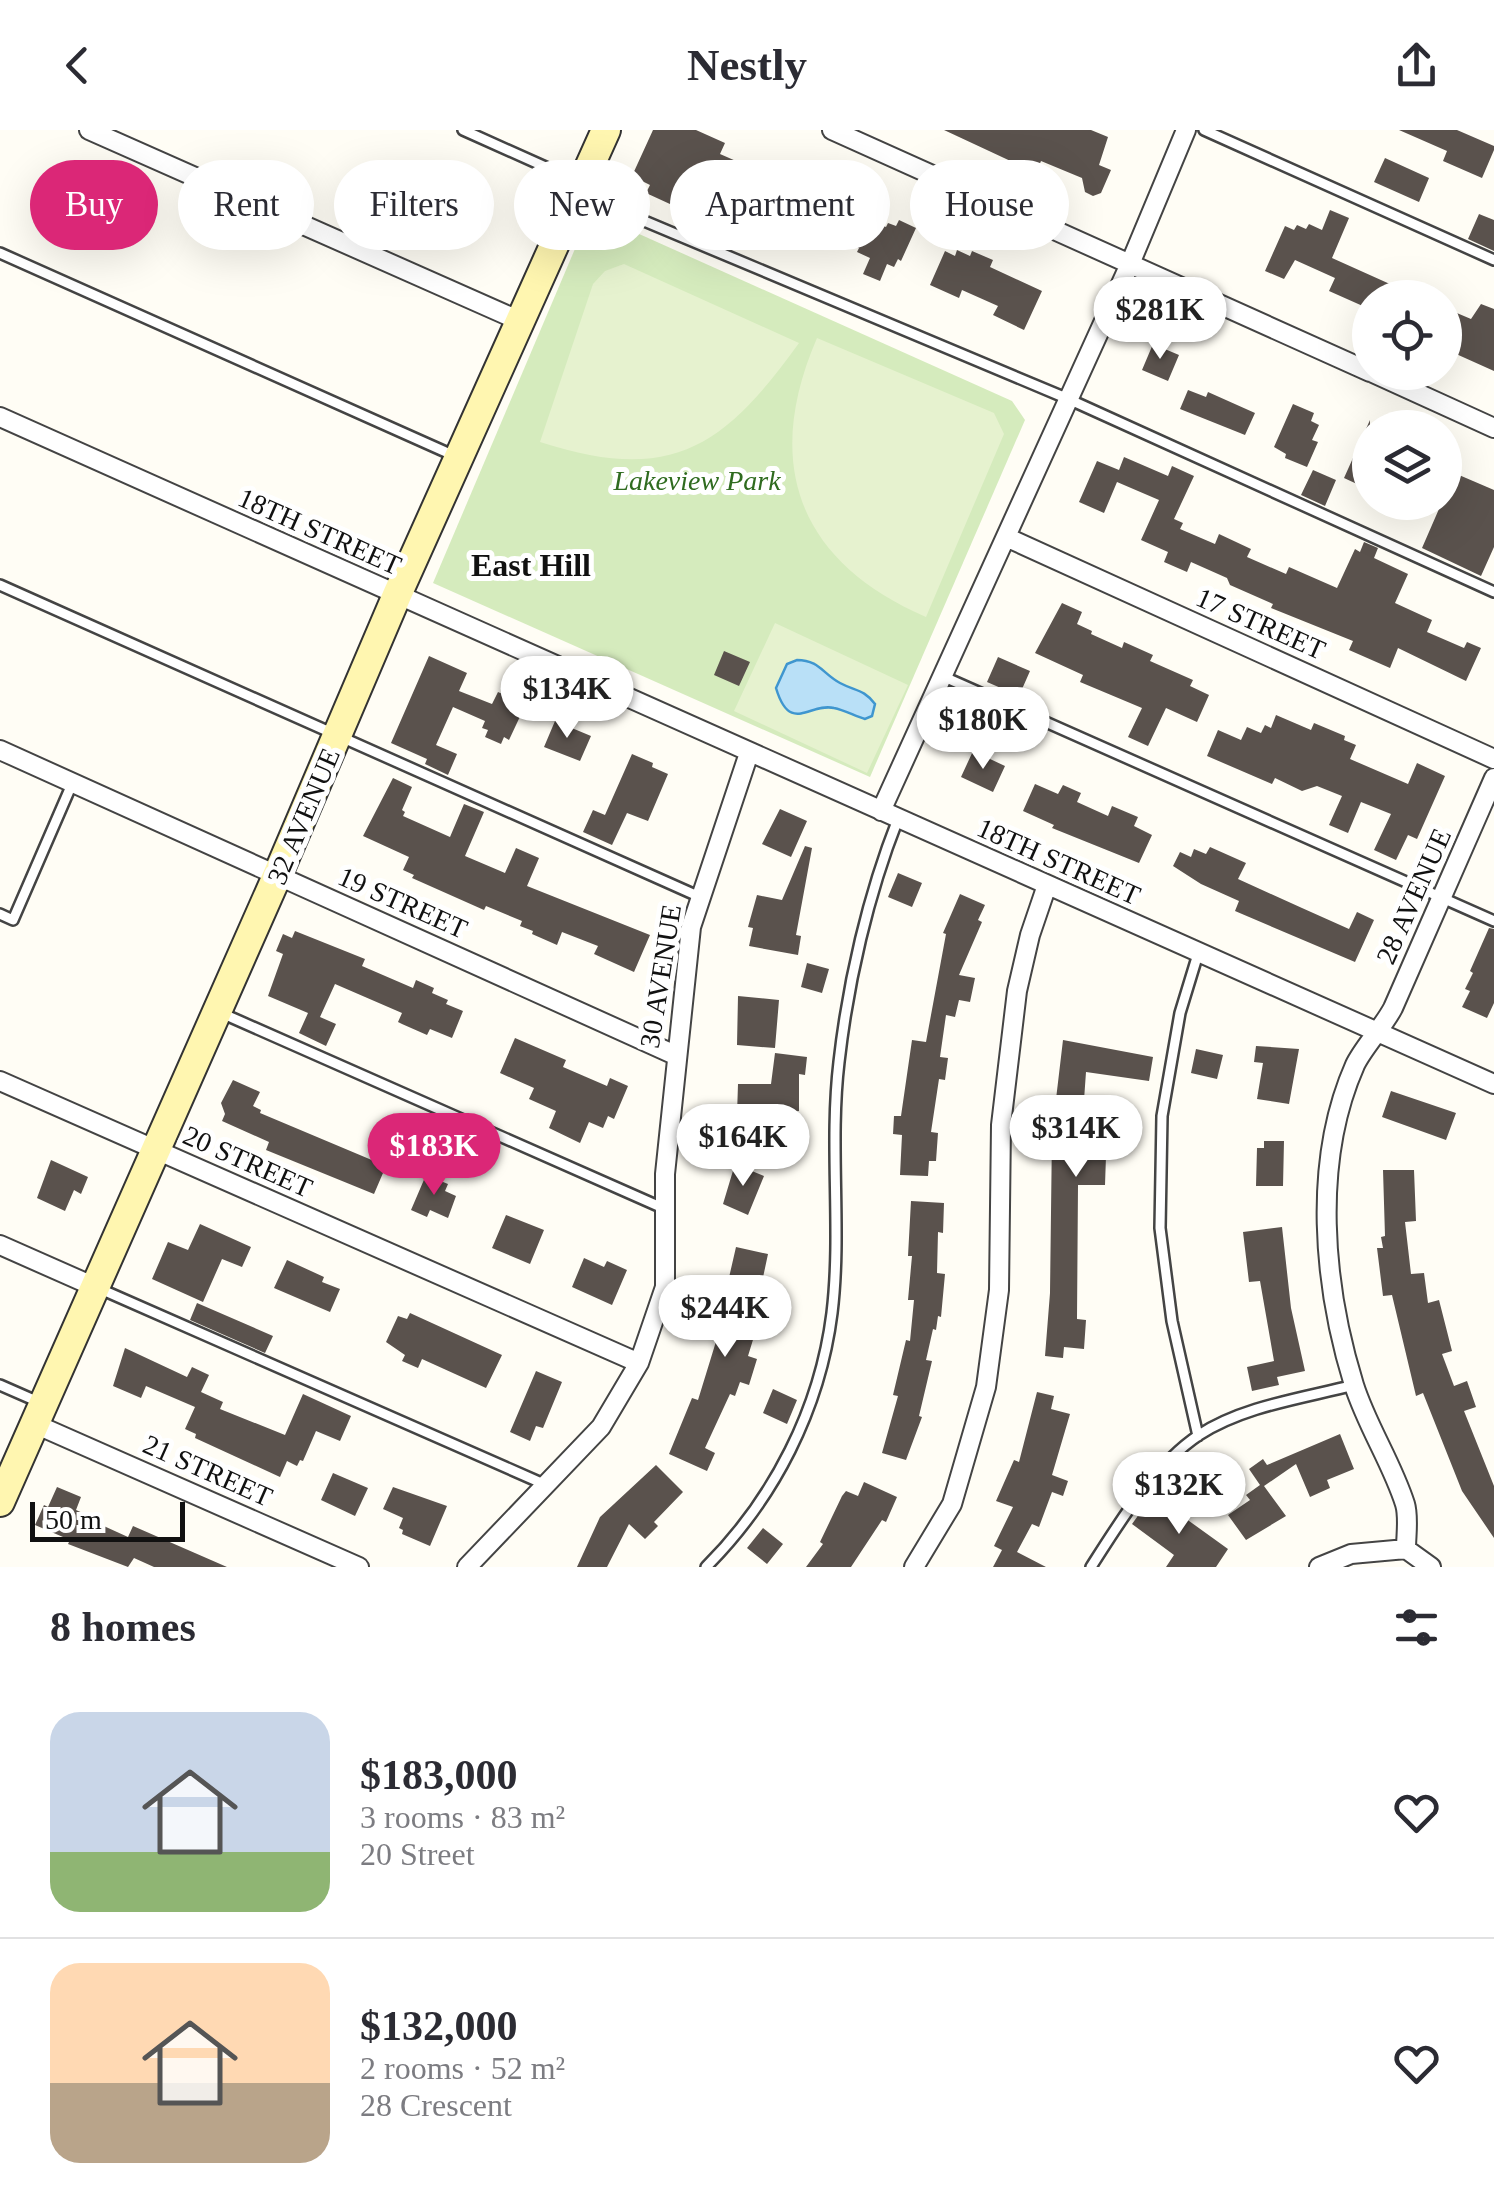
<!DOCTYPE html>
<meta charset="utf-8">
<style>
body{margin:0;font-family:Georgia,serif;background:#f7f7f7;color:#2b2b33;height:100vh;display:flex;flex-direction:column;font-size:38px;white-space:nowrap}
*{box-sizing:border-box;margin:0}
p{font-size:32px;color:#7c7c81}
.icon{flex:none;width:55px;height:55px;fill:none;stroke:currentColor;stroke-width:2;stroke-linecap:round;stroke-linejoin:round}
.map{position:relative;height:1437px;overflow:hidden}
.drawer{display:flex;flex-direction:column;background:#fff;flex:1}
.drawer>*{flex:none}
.banner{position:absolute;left:30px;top:30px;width:1435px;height:90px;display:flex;gap:20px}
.tools{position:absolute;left:1352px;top:150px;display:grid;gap:20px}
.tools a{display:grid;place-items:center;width:110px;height:110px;border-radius:50%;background:#fff;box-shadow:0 10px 40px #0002;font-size:50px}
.scale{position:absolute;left:30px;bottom:25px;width:155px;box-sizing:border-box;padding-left:10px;border:5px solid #111;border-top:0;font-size:28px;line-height:35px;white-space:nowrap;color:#111;-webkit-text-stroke:8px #fff;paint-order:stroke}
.price{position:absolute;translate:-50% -85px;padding:0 22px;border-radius:35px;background:#fff;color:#222;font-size:32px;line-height:65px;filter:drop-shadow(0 2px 5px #0008)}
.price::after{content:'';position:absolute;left:50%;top:60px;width:30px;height:22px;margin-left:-15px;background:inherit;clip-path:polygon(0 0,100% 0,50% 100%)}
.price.current{background:#db2777;color:#fff}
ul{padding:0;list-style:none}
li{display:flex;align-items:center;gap:30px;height:250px;padding:0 50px}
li+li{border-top:2px solid #e1e1e2}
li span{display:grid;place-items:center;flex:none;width:280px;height:200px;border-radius:30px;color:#555}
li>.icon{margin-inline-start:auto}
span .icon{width:120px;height:120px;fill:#fffc;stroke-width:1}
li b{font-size:42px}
h2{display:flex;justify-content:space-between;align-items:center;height:120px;padding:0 50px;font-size:42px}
.pill{padding:0 35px;border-radius:45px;background:#fff;box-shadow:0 10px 40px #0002;font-size:35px;line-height:90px}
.pill.current{background:#db2777;color:#fff}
header{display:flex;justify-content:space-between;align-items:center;height:130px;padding:0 50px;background:#fff;font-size:45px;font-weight:700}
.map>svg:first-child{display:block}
.green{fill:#d5ebbd}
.pitch{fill:#e6f2cf}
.water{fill:#b9e0f7;stroke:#3f96cf;stroke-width:2.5}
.building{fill:#5a524d}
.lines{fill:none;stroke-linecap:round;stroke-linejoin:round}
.lane-casing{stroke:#444;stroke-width:14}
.street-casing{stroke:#444;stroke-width:22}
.secondary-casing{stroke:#333;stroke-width:32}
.lane{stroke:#fff;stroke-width:9}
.street{stroke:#fff;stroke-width:18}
.secondary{stroke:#fff6b0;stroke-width:28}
.labels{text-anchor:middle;stroke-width:10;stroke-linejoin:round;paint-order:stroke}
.park-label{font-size:28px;font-style:italic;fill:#2f6b1f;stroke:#fff}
.street-label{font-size:28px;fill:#111;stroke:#fff}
.quarter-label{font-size:32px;font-weight:bold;fill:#111;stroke:#fff}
</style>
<header><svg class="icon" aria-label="back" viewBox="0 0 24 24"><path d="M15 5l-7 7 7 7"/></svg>Nestly<svg class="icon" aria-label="share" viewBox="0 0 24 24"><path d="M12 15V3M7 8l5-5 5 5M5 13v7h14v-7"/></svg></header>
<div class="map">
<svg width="1494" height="1437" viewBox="0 0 1494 1437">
<rect width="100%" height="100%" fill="#fffdf5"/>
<path class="green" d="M628 99 1012 271 1025 290 870 647 433 453 580 107Z"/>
<path class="pitch" d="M624 134 799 213C723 319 670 354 540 312L593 154 605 141Z
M817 208 994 283 1004 304 926 487C799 432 762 335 817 208Z
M775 493 908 555 867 643 734 581Z"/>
<path class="water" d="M797 530C819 530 823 544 840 553 855 561 864 559 875 574L872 586 865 589C855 586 844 580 834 578 810 572 790 605 776 558L787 534Z"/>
<path class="building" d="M653 0H696L725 13 720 24 886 97 888 93 896 96 899 90 916 98 901 131 898 129 894 137 887 134 880 151 863 144 870 128 857 122 859 118 740 63 729 90 687 70 683 80 646 63 650 55 632 46Z
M944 0H1091L1108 7 1099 35 1111 40 1101 63 1093 66 1085 62 1082 48 1041 31 1036 43Z
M1399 0H1457L1494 16V20L1482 48 1443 31 1447 21Z
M1385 28 1429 48 1419 72 1374 52Z
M1330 80 1349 88 1332 128 1421 168H1369L1365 177 1329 161 1335 148 1295 130 1284 149 1265 141 1285 96 1294 100 1297 95 1306 99 1309 94 1322 100Z
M1479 84 1494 90V121L1468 109Z
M957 120 970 126 972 121 993 130 990 137 1042 161 1024 200 993 185 998 176 962 160 959 168 930 155 945 121 955 126Z
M1481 174 1494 179V241L1445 219V178L1471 189Z
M1153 214 1179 225 1168 251 1142 240Z
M1188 260 1206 267 1208 262 1255 283 1245 305 1180 279Z
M1293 274 1314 283 1311 291 1319 295 1312 310 1318 312 1307 337 1285 328 1286 324 1274 317Z
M1370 290V360L1344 348Z
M1124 327 1168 346 1172 336 1194 346 1174 389 1183 393 1180 399 1215 414 1219 404 1251 419 1247 427 1286 444 1289 437 1337 458 1355 419 1360 422 1364 412 1378 418 1374 428 1408 444 1395 473 1432 490 1427 502 1464 518 1467 512 1481 518 1466 551 1398 518 1390 538 1349 520 1353 511 1271 478 1273 474 1230 455 1227 448 1191 432 1187 442 1164 432 1168 422 1141 410 1159 370 1117 352 1104 383 1079 372 1097 331 1119 340Z
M1445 339 1494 360V417L1481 446 1422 418 1442 372H1445Z
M1313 340 1336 350 1325 376 1301 365Z
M1062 473 1082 482 1077 494 1092 501 1091 504 1122 518 1124 512 1153 525 1150 531 1193 550 1190 556 1209 565 1197 592 1166 578 1148 616 1128 607 1142 578 1080 552 1083 545 1035 523Z
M724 521 750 532 739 556 714 545Z
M429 526 467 543 459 561 492 574 498 562 520 572 518 575 524 578 509 610 504 607 501 614 485 607 488 600 482 598 485 591 453 577 436 615 457 624 448 645 425 634 427 629 391 613Z
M998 527 1030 541 1019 566 987 552Z
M1276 585 1311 600 1314 593 1345 606 1344 610 1356 615 1350 629 1408 654 1417 633 1445 646 1417 709 1408 705 1396 730 1374 720 1391 684 1361 672 1348 703 1329 695 1342 666 1317 656 1302 661 1275 648 1272 654 1207 626 1218 600 1241 610 1247 597 1261 603 1265 595 1271 598Z
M555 591 591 606 580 631 544 617Z
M973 621 1005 636 993 662 961 647Z
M632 624 653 633 652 637 668 644 648 691 627 683 612 715 583 702 593 680 605 685Z
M393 648 412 657 402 680 405 682 403 686 450 707 464 674 484 682 465 726 505 743 516 718 539 728 527 756 650 805 634 842 594 824 598 816 562 802 557 815 532 804 533 801 520 796 522 791 486 776 484 780 412 748 414 745 403 740 409 727 363 706Z
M1035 654 1058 664 1063 655 1081 663 1077 672 1108 686 1112 676 1138 687 1134 696 1152 705 1139 733 1052 698 1054 695 1023 681Z
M780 679 807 691 791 727 762 714Z
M805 716 812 718 796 805 801 806 798 825 749 816 753 798 748 797 757 765 782 770Z
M1210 717 1246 733 1238 749 1302 778 1349 799 1357 782 1374 790 1355 832 1235 781 1239 771 1201 754 1173 736 1180 722 1191 727 1194 719 1206 724Z
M898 743 922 753 912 777 888 767Z
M960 764 985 775 978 790 982 792 959 845 975 848 970 872 959 870 955 887 946 885 940 927 948 928 945 950 939 949 931 1002 938 1003 936 1031H929L928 1046 900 1045 902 1005 893 1004 894 986H901L912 910 926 912 946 804 943 803Z
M1489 798 1494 799V873L1487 888 1462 877 1470 861 1465 859 1473 843 1470 841Z
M295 801 365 829 362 836 413 858 416 850 434 858 432 863 448 870 446 874 463 881 452 908 430 899 427 905 402 894 398 892 402 883 335 854 320 887 336 894 326 916 299 903 308 883 268 866 283 824 276 821 283 804 292 808Z
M807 833 829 839 822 863 801 857Z
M738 866 779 870 775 918 737 915Z
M515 908 566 930 563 937 607 956 610 948 628 956 614 989 608 986 603 998 589 992 580 1013 549 998 556 981 529 969 534 958 500 943Z
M1063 910 1153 927 1149 951 1086 942 1080 1026H1106L1105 1055H1078L1077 1189 1086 1190 1084 1219 1064 1217 1063 1228 1045 1226 1050 1163 1052 1003Z
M1256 916 1299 919 1289 974 1257 969 1263 933 1254 932Z
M1196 919 1223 925 1217 949 1191 943Z
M775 923 807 927 805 945 799 944V981L777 984 776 1016 736 1015 738 954H771Z
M233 950 260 962 253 976 261 980 260 983 386 1036 374 1064 266 1020 269 1012 222 991 225 984 221 973Z
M1391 961 1456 983 1446 1010 1382 987Z
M408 992 429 1001 415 1034 395 1026Z
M1264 1011H1284L1283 1056H1256L1257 1018H1264Z
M51 1030 88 1047 81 1064 74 1060 65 1081 37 1068Z
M735 1034 764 1046 748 1085 723 1074Z
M1383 1040H1414L1416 1091 1405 1092 1411 1144 1424 1143 1428 1173 1439 1170 1452 1221 1442 1224 1454 1256 1467 1251 1476 1277 1464 1281 1494 1356V1408L1462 1361 1423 1263 1416 1266 1392 1165 1383 1166 1377 1118H1383L1381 1107 1385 1106Z
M426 1045 448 1054 445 1061 456 1066 448 1088 430 1080 427 1087 411 1080Z
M911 1071 944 1073 943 1103 938 1102 937 1143 945 1144 941 1187 938 1186 936 1200 933 1199 926 1230 932 1231 919 1286 922 1287 906 1330 882 1323 898 1266 893 1265 906 1210 910 1211 914 1170H908L912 1126H908Z
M506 1085 544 1100 530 1134 492 1118Z
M200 1094 251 1117 242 1137 222 1129 203 1172 152 1149 168 1112 188 1120Z
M1282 1097 1291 1178 1305 1241 1277 1247 1279 1255 1252 1261 1247 1237 1274 1231 1260 1151 1249 1152 1243 1102Z
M736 1117 768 1124 752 1199 756 1200 748 1226 757 1229 749 1255 740 1252 735 1266 730 1264 705 1318 715 1323 707 1341 669 1324 692 1268 698 1270 730 1166 725 1165Z
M584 1128 604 1137 607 1131 627 1140 612 1175 572 1157Z
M287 1130 324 1147 322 1152 340 1159 330 1182 274 1158Z
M197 1173 273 1206 265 1223 190 1190Z
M410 1183 502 1225 486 1258 422 1229 418 1238 402 1231 405 1225 386 1212 398 1186 407 1189Z
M125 1218 187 1247 192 1237 209 1245 201 1262 223 1272 220 1279 285 1305 303 1264 351 1286 340 1311 316 1301 303 1331 300 1330 297 1336 287 1331 280 1347 195 1308 196 1304 185 1299 195 1277 146 1256 141 1268 113 1256Z
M536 1241 562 1252 543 1298 536 1296 530 1311 510 1302Z
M773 1259 797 1270 787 1294 763 1283Z
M1037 1262 1054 1266 1051 1279 1070 1284 1052 1345 1068 1351 1063 1366 1052 1362 1039 1397 1032 1394 1017 1422 1046 1437H993L1002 1420 994 1416 1013 1377 996 1371 1014 1330 1019 1332Z
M1340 1304 1354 1339 1327 1350 1330 1358 1310 1367 1296 1334 1264 1356 1286 1386 1246 1410 1228 1385 1250 1370 1246 1365 1260 1355 1249 1339 1263 1329 1267 1335Z
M656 1335 683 1362 654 1392 658 1396 645 1409 629 1394 607 1437H577L600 1387Z
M333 1343 368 1358 355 1386 321 1370Z
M864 1352 897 1367 886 1392 882 1390 851 1437H806L823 1414 820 1412 842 1366 846 1361 858 1366Z
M57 1357 81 1367 76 1380 96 1389 95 1392 128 1407 133 1396 227 1437H154L134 1428 128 1437 68 1414 70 1410 35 1395 44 1375 48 1377Z
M393 1357 447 1376 430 1416 402 1404 403 1400 399 1398 403 1388 383 1379Z
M1153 1365 1228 1419 1216 1437H1166L1174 1425 1132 1394Z
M763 1398 783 1414 767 1434 747 1418Z"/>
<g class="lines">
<defs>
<path id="lane" d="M463 0 579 52
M1204 0 1494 130
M580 64 1066 268 1494 462
M0 123 457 327
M0 455 700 767
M942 546 1494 791
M0 784 13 790 72 654
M219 882 665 1079
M98 1158 546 1355
M0 1255 41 1273
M1198 1306 1172 1191 1160 1098 1162 986 1180 883 1198 824
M706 1437C774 1369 820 1279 832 1183 842 1100 829 1016 839 932 848 852 868 765 898 689
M1091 1437C1119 1393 1155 1334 1199 1305 1243 1276 1304 1268 1354 1255"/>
<path id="street" d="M89 0 520 191
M832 0 1370 242
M1371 242 1494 298
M0 287 1494 954
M1006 407 1494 629
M0 620 675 925
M881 681 1130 134 1186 0
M0 951 639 1233
M0 1115 95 1157
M35 1294 359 1437
M1406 1419C1406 1405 1409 1387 1405 1374 1392 1333 1367 1296 1354 1255 1323 1155 1312 1032 1355 935 1363 918 1383 897 1393 878L1494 648
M467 1437 601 1297 639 1233 665 1157V1044L691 797 749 623
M914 1437 952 1374 986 1257 999 1160 1001 995 1017 861 1030 805 1047 755
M1319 1437 1351 1424 1406 1419 1431 1437"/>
<path id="secondary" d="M0 1372 277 746 397 465 606 0"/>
</defs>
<use href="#lane" class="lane-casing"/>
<use href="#street" class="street-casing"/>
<use href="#secondary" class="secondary-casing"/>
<use href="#lane" class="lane"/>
<use href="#street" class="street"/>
<use href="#secondary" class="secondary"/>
</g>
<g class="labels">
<g class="park-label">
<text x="697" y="360">Lakeview Park</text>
</g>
<g class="street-label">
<text transform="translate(320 401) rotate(24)" y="10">18TH STREET</text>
<text transform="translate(1261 493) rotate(24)" y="10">17 STREET</text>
<text transform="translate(303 686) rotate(-67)" y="10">32 AVENUE</text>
<text transform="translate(1059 731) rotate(24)" y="10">18TH STREET</text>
<text transform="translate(1413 766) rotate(-66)" y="10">28 AVENUE</text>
<text transform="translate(403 772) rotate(24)" y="10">19 STREET</text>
<text transform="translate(660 846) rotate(-81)" y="10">30 AVENUE</text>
<text transform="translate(248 1031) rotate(24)" y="10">20 STREET</text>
<text transform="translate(208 1340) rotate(24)" y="10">21 STREET</text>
</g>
<g class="quarter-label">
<text x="531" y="446">East Hill</text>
</g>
</g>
</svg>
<div class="tools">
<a><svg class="icon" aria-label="locate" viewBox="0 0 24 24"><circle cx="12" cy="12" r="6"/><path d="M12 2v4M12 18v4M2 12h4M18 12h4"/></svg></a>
<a><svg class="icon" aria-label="layers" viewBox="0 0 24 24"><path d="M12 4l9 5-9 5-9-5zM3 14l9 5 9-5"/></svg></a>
</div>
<div class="scale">50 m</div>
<b class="price" style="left:1160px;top:232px">$281K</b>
<b class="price" style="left:567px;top:611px">$134K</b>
<b class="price" style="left:983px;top:642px">$180K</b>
<b class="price" style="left:1076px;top:1050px">$314K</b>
<b class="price" style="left:743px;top:1059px">$164K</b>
<b class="price current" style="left:434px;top:1068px">$183K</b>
<b class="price" style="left:725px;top:1230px">$244K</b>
<b class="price" style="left:1179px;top:1407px">$132K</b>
<div class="banner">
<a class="pill current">Buy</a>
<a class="pill">Rent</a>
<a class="pill">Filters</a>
<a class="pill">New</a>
<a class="pill">Apartment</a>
<a class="pill">House</a>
</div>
</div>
<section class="drawer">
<h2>8 homes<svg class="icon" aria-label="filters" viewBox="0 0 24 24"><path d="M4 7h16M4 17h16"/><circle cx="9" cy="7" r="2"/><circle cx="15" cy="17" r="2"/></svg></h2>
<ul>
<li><span style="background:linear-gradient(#c9d6e8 70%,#8fb573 0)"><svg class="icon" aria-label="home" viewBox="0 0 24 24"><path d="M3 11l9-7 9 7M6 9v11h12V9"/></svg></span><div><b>$183,000</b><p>3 rooms · 83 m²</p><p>20 Street</p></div><svg class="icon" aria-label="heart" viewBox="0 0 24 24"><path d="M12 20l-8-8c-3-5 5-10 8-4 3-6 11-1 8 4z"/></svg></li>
<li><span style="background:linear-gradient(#ffd9b3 60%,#b9a48a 0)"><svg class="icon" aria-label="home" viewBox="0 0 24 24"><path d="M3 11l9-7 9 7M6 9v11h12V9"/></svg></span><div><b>$132,000</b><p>2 rooms · 52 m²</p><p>28 Crescent</p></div><svg class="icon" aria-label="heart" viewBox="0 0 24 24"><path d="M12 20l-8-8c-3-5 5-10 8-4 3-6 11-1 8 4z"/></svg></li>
</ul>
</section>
